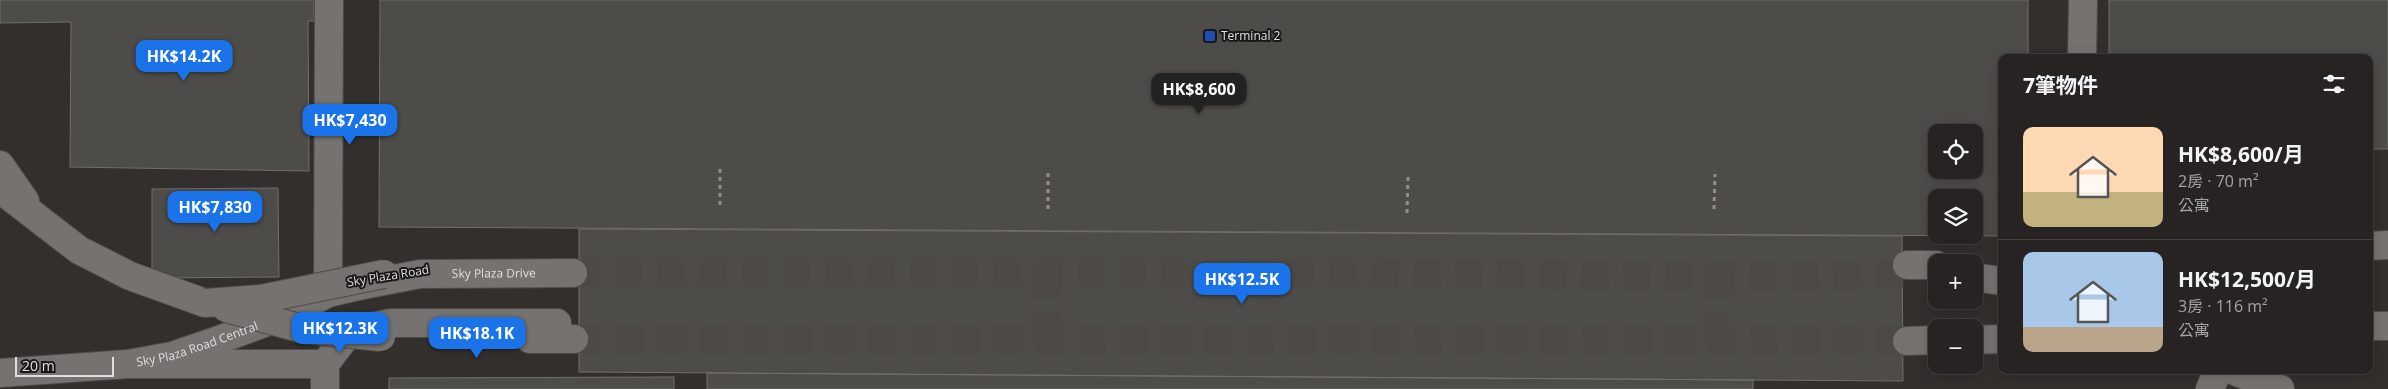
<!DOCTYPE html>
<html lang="zh-TW">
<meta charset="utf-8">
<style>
body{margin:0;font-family:"Open Sans","Noto Sans TC",sans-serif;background:#322f2f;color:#f1f3f6;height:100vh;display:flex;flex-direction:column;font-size:19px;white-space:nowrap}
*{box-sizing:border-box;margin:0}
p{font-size:16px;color:#a4a4a5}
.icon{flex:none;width:28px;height:28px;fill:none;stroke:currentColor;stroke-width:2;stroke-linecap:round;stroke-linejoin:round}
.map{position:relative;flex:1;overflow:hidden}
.sheet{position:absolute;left:1998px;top:54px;width:375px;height:320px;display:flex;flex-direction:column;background:#262322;border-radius:10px;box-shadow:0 2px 12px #0003,0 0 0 1px #424040}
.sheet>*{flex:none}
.fabs{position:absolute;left:1928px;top:124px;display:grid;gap:10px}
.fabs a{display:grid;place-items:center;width:55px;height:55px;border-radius:10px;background:#262322;box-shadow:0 2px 12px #0003,0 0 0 1px #424040;font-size:25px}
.scale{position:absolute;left:15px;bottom:12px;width:99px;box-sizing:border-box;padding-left:5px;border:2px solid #e1dedd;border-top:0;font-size:14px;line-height:18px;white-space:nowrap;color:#e1dedd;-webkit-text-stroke:4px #191817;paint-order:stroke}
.price{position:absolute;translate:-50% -42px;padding:0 11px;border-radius:10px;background:#1a73e8;color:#fff;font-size:16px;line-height:32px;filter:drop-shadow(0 1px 2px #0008)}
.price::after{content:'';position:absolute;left:50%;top:30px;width:15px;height:11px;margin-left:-8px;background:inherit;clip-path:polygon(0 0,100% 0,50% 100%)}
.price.on{background:#222;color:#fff}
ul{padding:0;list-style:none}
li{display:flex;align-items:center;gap:15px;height:125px;padding:0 25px}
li+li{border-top:1px solid #424040}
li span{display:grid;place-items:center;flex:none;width:140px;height:100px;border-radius:10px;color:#555}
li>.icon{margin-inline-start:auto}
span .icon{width:60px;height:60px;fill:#fffc;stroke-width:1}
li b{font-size:21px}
h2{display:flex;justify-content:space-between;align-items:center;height:60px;padding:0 25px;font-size:21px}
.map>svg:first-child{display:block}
.building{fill:#4e4c49;stroke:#716e6b;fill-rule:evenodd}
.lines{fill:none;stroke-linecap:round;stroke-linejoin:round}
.minor-tunnel{stroke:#4d4947;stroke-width:28;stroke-dasharray:28 14;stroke-linecap:butt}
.minor-casing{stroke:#4e4b49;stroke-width:30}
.path{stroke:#928e8d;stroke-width:3;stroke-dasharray:4 4;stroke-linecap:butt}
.minor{stroke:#767270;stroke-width:28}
.minor-bridge-casing{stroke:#4e4b49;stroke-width:30;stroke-linecap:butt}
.path-bridge{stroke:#928e8d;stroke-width:3;stroke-dasharray:4 4;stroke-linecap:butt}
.minor-bridge{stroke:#767270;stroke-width:28}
.transit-dot{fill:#1a4fb4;stroke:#191817;stroke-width:2}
.labels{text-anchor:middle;stroke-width:4;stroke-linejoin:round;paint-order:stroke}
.poi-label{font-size:12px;fill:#e1dedd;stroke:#191817;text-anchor:start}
.street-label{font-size:12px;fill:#e1dedd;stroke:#191817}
</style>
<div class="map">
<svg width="2388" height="389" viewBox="0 0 2388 389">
<rect width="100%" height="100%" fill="#332f2d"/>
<path class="building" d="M0 0H314V21H308L309 171 70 167 71 22 0 23Z
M380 0H2028V58H2001V236L379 227ZM1936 132H1974V170H1936ZM1936 198H1974V235H1936Z
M2109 0H2388V149H2369V58H2109Z
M278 188 279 277 152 278V189Z
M579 229 1902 236 1903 381 579 372Z
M707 373 1753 380V389H707Z
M674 377V389H389V378Z"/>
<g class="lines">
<path class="minor-tunnel" d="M573 273H1350L1816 277 1914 273
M574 339 1907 341
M1046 340V263
M1716 341V264"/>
<defs>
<g id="minor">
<path d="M2082 58 2083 0"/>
<path d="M0 165 25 201"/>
<path d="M0 189 79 250 130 276 205 303"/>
<path d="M2369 246 2388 245"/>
<path d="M1907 265H1936"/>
<path d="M1974 277 2001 281"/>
<path d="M328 293 329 0"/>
<path d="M2369 326H2388"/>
<path d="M530 339H574"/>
<path d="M1974 340 2001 339"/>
<path d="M1907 341 1936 340"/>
<path id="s1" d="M128 364 172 356 216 341 291 313 328 293 363 285 420 274 573 273"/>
<path d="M325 364 350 331 391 323H557"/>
<path d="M325 364V389"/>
<path d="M2232 370 2280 389"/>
<path d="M0 373 128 364H325"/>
<path d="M2210 389 2218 370"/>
</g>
</defs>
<use href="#minor" class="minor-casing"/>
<path class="path" d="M720 169V208
M1048 209V171
M1714 209 1715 174
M1407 213 1408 177"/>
<use href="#minor" class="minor"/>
<defs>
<path id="minor-bridge" d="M205 303 261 299 384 274
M226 308 303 329 381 337"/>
</defs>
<use href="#minor-bridge" class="minor-bridge-casing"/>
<path class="path-bridge" d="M309 125 379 124"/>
<use href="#minor-bridge" class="minor-bridge"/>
</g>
<rect class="transit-dot" x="1204" y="30" width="12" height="12" rx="2.5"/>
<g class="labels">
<g class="poi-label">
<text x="1221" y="40">Terminal 2</text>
</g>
<g class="street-label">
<text dy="4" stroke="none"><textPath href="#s1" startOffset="381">Sky Plaza Drive</textPath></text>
<text transform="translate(388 276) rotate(-9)" y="4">Sky Plaza Road</text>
<text dy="4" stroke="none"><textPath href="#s1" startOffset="72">Sky Plaza Road Central</textPath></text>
</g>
</g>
</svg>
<div class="fabs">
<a><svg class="icon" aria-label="locate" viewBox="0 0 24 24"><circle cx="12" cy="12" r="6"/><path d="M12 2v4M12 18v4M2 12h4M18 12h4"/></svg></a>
<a><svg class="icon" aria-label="layers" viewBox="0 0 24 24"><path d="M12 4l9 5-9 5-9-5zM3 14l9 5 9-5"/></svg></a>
<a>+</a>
<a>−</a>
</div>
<div class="scale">20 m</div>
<b class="price" style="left:184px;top:82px">HK$14.2K</b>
<b class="price on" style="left:1199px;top:115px">HK$8,600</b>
<b class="price" style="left:350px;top:146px">HK$7,430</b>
<b class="price" style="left:215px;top:233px">HK$7,830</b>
<b class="price" style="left:1242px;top:305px">HK$12.5K</b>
<b class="price" style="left:340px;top:354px">HK$12.3K</b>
<b class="price" style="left:477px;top:359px">HK$18.1K</b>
<section class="sheet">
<h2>7筆物件<svg class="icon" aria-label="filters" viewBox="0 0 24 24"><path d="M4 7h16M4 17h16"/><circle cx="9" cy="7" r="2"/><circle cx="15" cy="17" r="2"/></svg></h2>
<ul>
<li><span style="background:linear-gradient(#ffd9b3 65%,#c2b280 0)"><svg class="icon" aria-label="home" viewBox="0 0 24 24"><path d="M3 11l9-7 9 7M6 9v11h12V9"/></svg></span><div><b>HK$8,600/月</b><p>2房 · 70 m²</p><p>公寓</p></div></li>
<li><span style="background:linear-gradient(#a9c7e8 75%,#b9a48a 0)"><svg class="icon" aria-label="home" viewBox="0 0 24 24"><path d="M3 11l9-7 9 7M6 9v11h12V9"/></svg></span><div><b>HK$12,500/月</b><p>3房 · 116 m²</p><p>公寓</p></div></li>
</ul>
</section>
</div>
